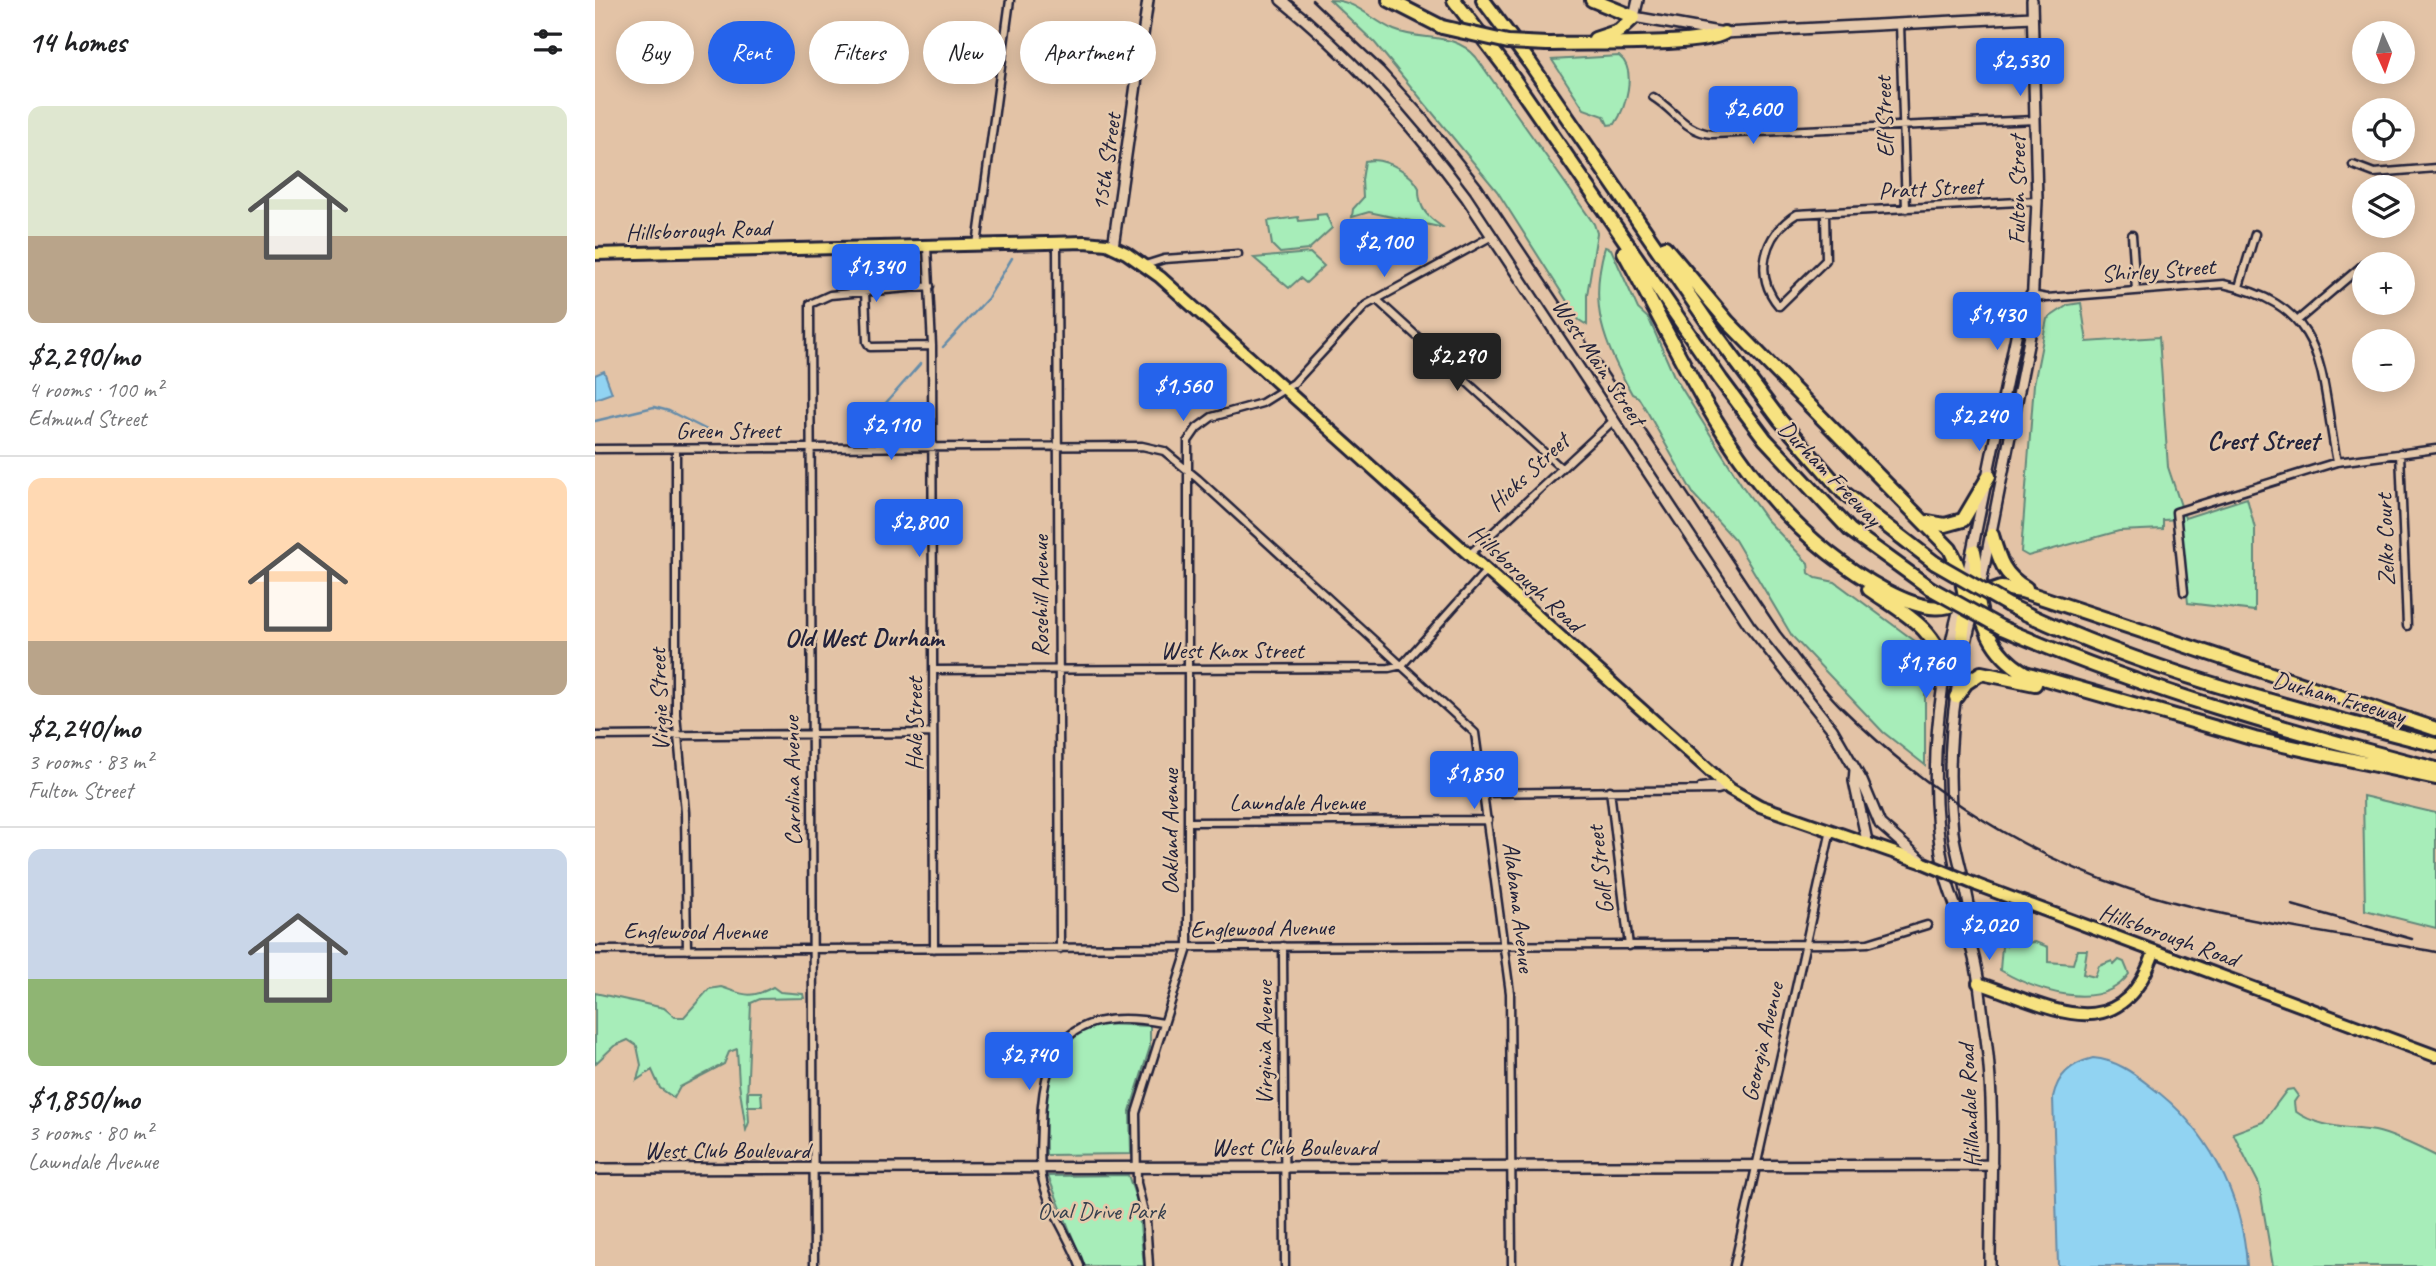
<!DOCTYPE html>
<meta charset="utf-8">
<style>
body{margin:0;font-family:Caveat,sans-serif;background:#f2f2f2;color:#202124;height:100vh;display:flex;flex-direction:column;font-size:26px;white-space:nowrap}
*{box-sizing:border-box;margin:0}
p{font-size:23px;color:#757577}
.icon{flex:none;width:38px;height:38px;fill:none;stroke:currentColor;stroke-width:2;stroke-linecap:round;stroke-linejoin:round}
.map{position:relative;flex:1;overflow:hidden}
.drawer{display:flex;flex-direction:column;background:#fff;width:595px}
.drawer>*{flex:none}
.top-card{position:absolute;left:21px;top:21px;width:665px;height:63px;display:flex;gap:14px}
.needle{width:46px;rotate:177deg}
.controls{position:absolute;left:1757px;top:21px;display:grid;gap:14px}
.controls a{display:grid;place-items:center;width:63px;height:63px;border-radius:50%;background:#fff;box-shadow:0 4px 18px #0003;font-size:35px}
.price{position:absolute;translate:-50% -60px;padding:0 16px;border-radius:7px;background:#2563eb;color:#fff;font-size:23px;line-height:46px;filter:drop-shadow(0 2px 4px #0008)}
.price::after{content:'';position:absolute;left:50%;top:42px;width:21px;height:16px;margin-left:-10px;background:inherit;clip-path:polygon(0 0,100% 0,50% 100%)}
.price.on{background:#222;color:#fff}
ul{padding:0;list-style:none}
li{display:grid;align-content:center;gap:14px;height:371px;padding:0 28px}
li+li{border-top:2px solid #e0e0e0}
li span{display:grid;place-items:center;height:217px;border-radius:14px;color:#555}
li>.icon{margin-inline-start:auto}
span .icon{width:126px;height:126px;fill:#fffc;stroke-width:1}
li b{font-size:30px}
h2{display:flex;justify-content:space-between;align-items:center;height:84px;padding:0 28px;font-size:30px}
.tag{padding:0 24px;border-radius:32px;background:#fff;box-shadow:0 4px 18px #0003;font-size:24px;line-height:63px}
.tag.on{background:#2563eb;color:#fff}
main{display:flex;flex:1;min-height:0}
.map>svg:first-child{display:block}
.green{fill:#a7edb9;stroke:#64887a;stroke-width:2}
.water{fill:#91d3f2;stroke:#658ca9;stroke-width:2}
.lines{fill:none;stroke-linecap:round;stroke-linejoin:round}
.stream{stroke:#658ca9;stroke-width:2.5}
.street-casing{stroke:#22223b;stroke-width:11}
.secondary-casing{stroke:#22223b;stroke-width:14}
.primary-casing{stroke:#22223b;stroke-width:16}
.highway-casing{stroke:#22223b;stroke-width:18}
.street{stroke:#e5c9ac;stroke-width:6}
.secondary{stroke:#e5c9ac;stroke-width:9}
.primary{stroke:#f7e281;stroke-width:10}
.highway{stroke:#f7e281;stroke-width:12}
.rail{stroke:#22223b;stroke-width:2.5}
.primary-bridge-casing{stroke:#22223b;stroke-width:16;stroke-linecap:butt}
.highway-bridge-casing{stroke:#22223b;stroke-width:18;stroke-linecap:butt}
.primary-bridge{stroke:#f7e281;stroke-width:10}
.highway-bridge{stroke:#f7e281;stroke-width:12}
.labels{text-anchor:middle;stroke-width:5;stroke-linejoin:round;paint-order:stroke}
.street-label{font-size:24px;fill:#22223b;stroke:#e5c9ac}
.park-label{font-size:24px;fill:#36404e;stroke:#e5c9ac}
.neighbourhood-label{font-size:26px;font-weight:bold;fill:#22223b;stroke:#e5c9ac}
</style>
<main>
<section class="drawer">
<h2>14 homes<svg class="icon" aria-label="filters" viewBox="0 0 24 24"><path d="M4 7h16M4 17h16"/><circle cx="9" cy="7" r="2"/><circle cx="15" cy="17" r="2"/></svg></h2>
<ul>
<li><span style="background:linear-gradient(#dfe7d0 60%,#b9a48a 0)"><svg class="icon" aria-label="home" viewBox="0 0 24 24"><path d="M3 11l9-7 9 7M6 9v11h12V9"/></svg></span><div><b>$2,290/mo</b><p>4 rooms · 100 m²</p><p>Edmund Street</p></div></li>
<li><span style="background:linear-gradient(#ffd9b3 75%,#b9a48a 0)"><svg class="icon" aria-label="home" viewBox="0 0 24 24"><path d="M3 11l9-7 9 7M6 9v11h12V9"/></svg></span><div><b>$2,240/mo</b><p>3 rooms · 83 m²</p><p>Fulton Street</p></div></li>
<li><span style="background:linear-gradient(#c9d6e8 60%,#8fb573 0)"><svg class="icon" aria-label="home" viewBox="0 0 24 24"><path d="M3 11l9-7 9 7M6 9v11h12V9"/></svg></span><div><b>$1,850/mo</b><p>3 rooms · 80 m²</p><p>Lawndale Avenue</p></div></li>
</ul>
</section>
<div class="map">
<svg width="1841" height="1266" viewBox="0 0 1841 1266">
<rect width="100%" height="100%" fill="#e3c3a6"/>
<filter id="ink" filterUnits="userSpaceOnUse"><feTurbulence type="fractalNoise" baseFrequency=".0143" numOctaves="2"/><feDisplacementMap in="SourceGraphic" scale="14" xChannelSelector="R" yChannelSelector="G"/><feConvolveMatrix kernelMatrix="1 2 1 2 8 2 1 2 1" color-interpolation-filters="sRGB"/></filter>
<g filter="url(#ink)">
<path class="green" d="M735 0C761 0 776 20 799 30 828 42 859 31 881 57L999 224 1002 233 992 295V325L984 320 902 191 780 43Z
M1024 56C1043 70 1030 109 1020 124L1013 125 1009 116 989 109 957 60Z
M778 160C794 161 816 172 824 188 824 190 824 197 825 199 827 213 838 221 849 228L774 212 757 217 758 209 768 198 767 180 770 161Z
M731 214 737 228 713 250 685 253 677 245 673 221 703 217 704 221 722 219V215Z
M1010 247 1016 249 1043 309 1054 319 1079 376 1148 487 1171 519 1213 563 1214 573 1221 578 1240 582 1324 644 1330 671V765L1288 732 1197 636 1140 540 1099 495 1053 413 1043 397 1037 394C1009 343 993 306 1010 247Z
M715 253 729 266 711 283 705 278 694 288 659 258Z
M1486 303 1492 342 1564 337 1573 467 1590 518 1652 498 1660 529V611L1593 603 1585 519 1568 520V529L1524 531 1433 556 1426 552 1439 384 1452 319 1473 305Z
M1768 796 1841 813V928L1770 910Z
M1440 942 1453 947V962L1478 964 1482 950H1492L1488 974 1500 977 1504 966 1517 961 1519 965 1524 960 1529 962 1534 974C1505 1014 1439 990 1405 970L1407 946Z
M126 987C148 994 154 1000 178 987L185 992 208 994 209 998 165 999 156 1003 152 1100 153 1105V1092H166L167 1106H153L154 1122 151 1130 144 1084 142 1049 134 1052 129 1064 85 1087 79 1098 65 1088 57 1070 42 1080 46 1065 42 1046 33 1040 19 1046 0 1064V993L69 1008 80 1017H89L114 989Z
M507 1024 555 1026V1047L535 1111 536 1154 451 1155C450 1107 445 1035 507 1024Z
M1698 1089 1703 1096 1699 1102 1700 1111C1722 1128 1754 1127 1780 1131 1799 1135 1823 1147 1841 1156V1266H1678L1664 1184 1638 1133 1668 1122 1692 1090Z
M533 1175 543 1204 549 1266H489L453 1176Z"/>
<path class="water" d="M9 371 17 393 0 399V375Z
M1498 1058C1521 1060 1537 1072 1555 1086 1612 1127 1648 1195 1652 1266H1463L1458 1097C1463 1075 1475 1064 1498 1058Z"/>
<g class="lines">
<path class="stream" d="M348 347 393 298 417 258
M0 421 59 407 74 411 122 435
M262 429 282 413 326 363"/>
<defs>
<path id="street" d="M1305 24 1311 209
M1058 97C1080 110 1090 132 1117 134L1441 120
M1758 165 1779 173 1841 168
M1230 214 1231 260 1184 306C1158 276 1168 234 1202 214L1442 201
M1537 235 1541 290
M462 243 465 949
M382 245 415 0
M332 247 337 346 339 949
M550 265 569 259 643 254
M1644 287 1660 234
M270 291 272 342 275 347 337 346
M1436 295 1452 298 1628 284C1737 307 1724 375 1742 462
M781 299 966 468
M1702 321 1769 264
M0 449 547 446 569 451 603 479 880 733 915 993 917 1266
M81 449V714L90 812 92 950
M1805 453 1812 626
M875 554 1019 420
M1589 592 1581 512 1742 462 1841 449
M338 670 794 668 807 665 892 570
M0 736 338 733
M1106 787 1129 784
M1015 790 1034 946
M890 793 1123 790 1133 787
M594 822 893 820
M688 946 690 1266
M0 950 1251 944 1273 943 1332 925
M219 1266 215 304 235 295 335 286
M485 1266C475 1238 455 1211 448 1182 443 1164 446 1142 446 1123 448 1037 482 1007 568 1023
M554 1266 551 1220 542 1183 541 1113 593 948V441L602 428 617 417 667 403 699 383 771 305 897 236
M1139 1266 1236 830"/>
<path id="secondary" d="M686 0C757 56 817 124 871 197L1154 625 1237 729 1267 781 1285 824 1326 860
M1043 0 1039 17 1129 33 1437 17
M518 247 553 0
M1370 585 1423 326 1436 295
M1385 588 1436 330 1442 201 1437 0
M1366 601C1342 690 1331 784 1350 874 1356 899 1367 920 1375 944 1385 973 1386 1008 1391 1038 1401 1114 1395 1190 1395 1266
M1260 770 1259 781 1272 841
M1376 943C1380 906 1363 868 1358 832 1350 757 1359 680 1380 608
M0 1169 1397 1165"/>
<path id="primary" d="M0 254 490 242 512 244 531 253 565 277 1135 789 1165 806 1329 863
M1382 885 1841 1056
M1383 983C1456 1007 1525 1052 1559 952"/>
<path id="highway" d="M794 0 847 27
M859 0 911 68 1126 380 1170 439 1255 530 1335 588
M888 0 935 63 1120 333 1185 420 1248 492 1340 563
M997 0 1039 17 1024 31 1000 39
M952 44C987 42 1104 47 1129 33
M1070 247 1133 322 1355 549C1366 570 1372 592 1370 616 1369 628 1365 637 1369 650
M1029 252C1103 385 1150 514 1291 591 1325 609 1357 619 1386 585
M1333 522 1350 525 1368 520 1394 476
M1397 535C1404 559 1408 575 1431 588
M1379 551C1382 562 1380 573 1381 584 1384 622 1396 653 1430 673L1660 739 1841 778
M1274 589C1308 613 1342 628 1351 672
M1386 595 1406 588 1427 591 1841 729
M1413 605C1548 671 1697 708 1841 745
M1407 628C1547 689 1694 731 1841 769
M1361 697 1371 683 1386 673 1440 684"/>
</defs>
<use href="#street" class="street-casing"/>
<use href="#secondary" class="secondary-casing"/>
<use href="#primary" class="primary-casing"/>
<use href="#highway" class="highway-casing"/>
<use href="#street" class="street"/>
<use href="#secondary" class="secondary"/>
<use href="#primary" class="primary"/>
<use href="#highway" class="highway"/>
<path class="rail" d="M717 0 788 67 829 112 886 184 1185 632C1205 657 1223 684 1245 706 1328 788 1424 852 1534 889 1633 921 1739 933 1841 952
M1697 905 1817 939"/>
<defs>
<path id="primary-bridge" d="M1329 863 1382 885"/>
<path id="highway-bridge" d="M847 27 913 42 952 44
M1340 563 1413 605
M1335 588 1407 628"/>
</defs>
<use href="#primary-bridge" class="primary-bridge-casing"/>
<use href="#highway-bridge" class="highway-bridge-casing"/>
<use href="#primary-bridge" class="primary-bridge"/>
<use href="#highway-bridge" class="highway-bridge"/>
</g>
</g>
<g class="labels">
<g class="street-label">
<text transform="translate(1289 117) rotate(-92)" y="8">Elf Street</text>
<text transform="translate(511 162) rotate(-82)" y="8">15th Street</text>
<text transform="translate(1335 188) rotate(-3)" y="8">Pratt Street</text>
<text transform="translate(1422 190) rotate(-90)" y="8">Fulton Street</text>
<text transform="translate(103 230) rotate(-2)" y="8">Hillsborough Road</text>
<text transform="translate(1563 270) rotate(-4)" y="8">Shirley Street</text>
<text transform="translate(1004 362) rotate(56)" y="8">West Main Street</text>
<text x="133" y="438">Green Street</text>
<text transform="translate(933 472) rotate(-43)" y="8">Hicks Street</text>
<text transform="translate(1235 473) rotate(46)" y="8">Durham Freeway</text>
<text transform="translate(1790 540) rotate(-92)" y="8">Zelko Court</text>
<text transform="translate(931 578) rotate(43)" y="8">Hillsborough Road</text>
<text transform="translate(445 596) rotate(-90)" y="8">Rosehill Avenue</text>
<text x="637" y="658">West Knox Street</text>
<text transform="translate(1744 697) rotate(16)" y="8">Durham Freeway</text>
<text transform="translate(64 700) rotate(-92)" y="8">Virgie Street</text>
<text transform="translate(319 724) rotate(-90)" y="8">Hale Street</text>
<text transform="translate(197 781) rotate(-91)" y="8">Carolina Avenue</text>
<text x="702" y="810">Lawndale Avenue</text>
<text transform="translate(575 832) rotate(-90)" y="8">Oakland Avenue</text>
<text transform="translate(1005 870) rotate(-97)" y="8">Golf Street</text>
<text transform="translate(924 907) rotate(83)" y="8">Alabama Avenue</text>
<text transform="translate(667 928) rotate(-1)" y="8">Englewood Avenue</text>
<text x="100" y="939">Englewood Avenue</text>
<text transform="translate(1574 935) rotate(20)" y="8">Hillsborough Road</text>
<text transform="translate(1167 1042) rotate(-77)" y="8">Georgia Avenue</text>
<text transform="translate(669 1043) rotate(-90)" y="8">Virginia Avenue</text>
<text transform="translate(1374 1106) rotate(-93)" y="8">Hillandale Road</text>
<text x="699" y="1155">West Club Boulevard</text>
<text x="132" y="1158">West Club Boulevard</text>
</g>
<g class="park-label">
<text x="506" y="1219">Oval Drive Park</text>
</g>
<g class="neighbourhood-label">
<text x="1668" y="449">Crest Street</text>
<text x="269" y="646">Old West Durham</text>
</g>
</g>
</svg>
<div class="controls">
<a><svg class="needle" viewBox="-14 -14 28 28"><path d="M0-13l5 13h-10z" fill="#e53935"/><path d="M0 13l5-13h-10z" fill="#757577"/></svg></a>
<a><svg class="icon" aria-label="locate" viewBox="0 0 24 24"><circle cx="12" cy="12" r="6"/><path d="M12 2v4M12 18v4M2 12h4M18 12h4"/></svg></a>
<a><svg class="icon" aria-label="layers" viewBox="0 0 24 24"><path d="M12 4l9 5-9 5-9-5zM3 14l9 5 9-5"/></svg></a>
<a>+</a>
<a>−</a>
</div>
<b class="price" style="left:1425px;top:98px">$2,530</b>
<b class="price" style="left:1158px;top:146px">$2,600</b>
<b class="price" style="left:789px;top:279px">$2,100</b>
<b class="price" style="left:281px;top:304px">$1,340</b>
<b class="price" style="left:1402px;top:352px">$1,430</b>
<b class="price on" style="left:862px;top:393px">$2,290</b>
<b class="price" style="left:588px;top:423px">$1,560</b>
<b class="price" style="left:1384px;top:453px">$2,240</b>
<b class="price" style="left:296px;top:462px">$2,110</b>
<b class="price" style="left:324px;top:559px">$2,800</b>
<b class="price" style="left:1331px;top:700px">$1,760</b>
<b class="price" style="left:879px;top:811px">$1,850</b>
<b class="price" style="left:1394px;top:962px">$2,020</b>
<b class="price" style="left:434px;top:1092px">$2,740</b>
<div class="top-card">
<a class="tag">Buy</a>
<a class="tag on">Rent</a>
<a class="tag">Filters</a>
<a class="tag">New</a>
<a class="tag">Apartment</a>
</div>
</div>
</main>
